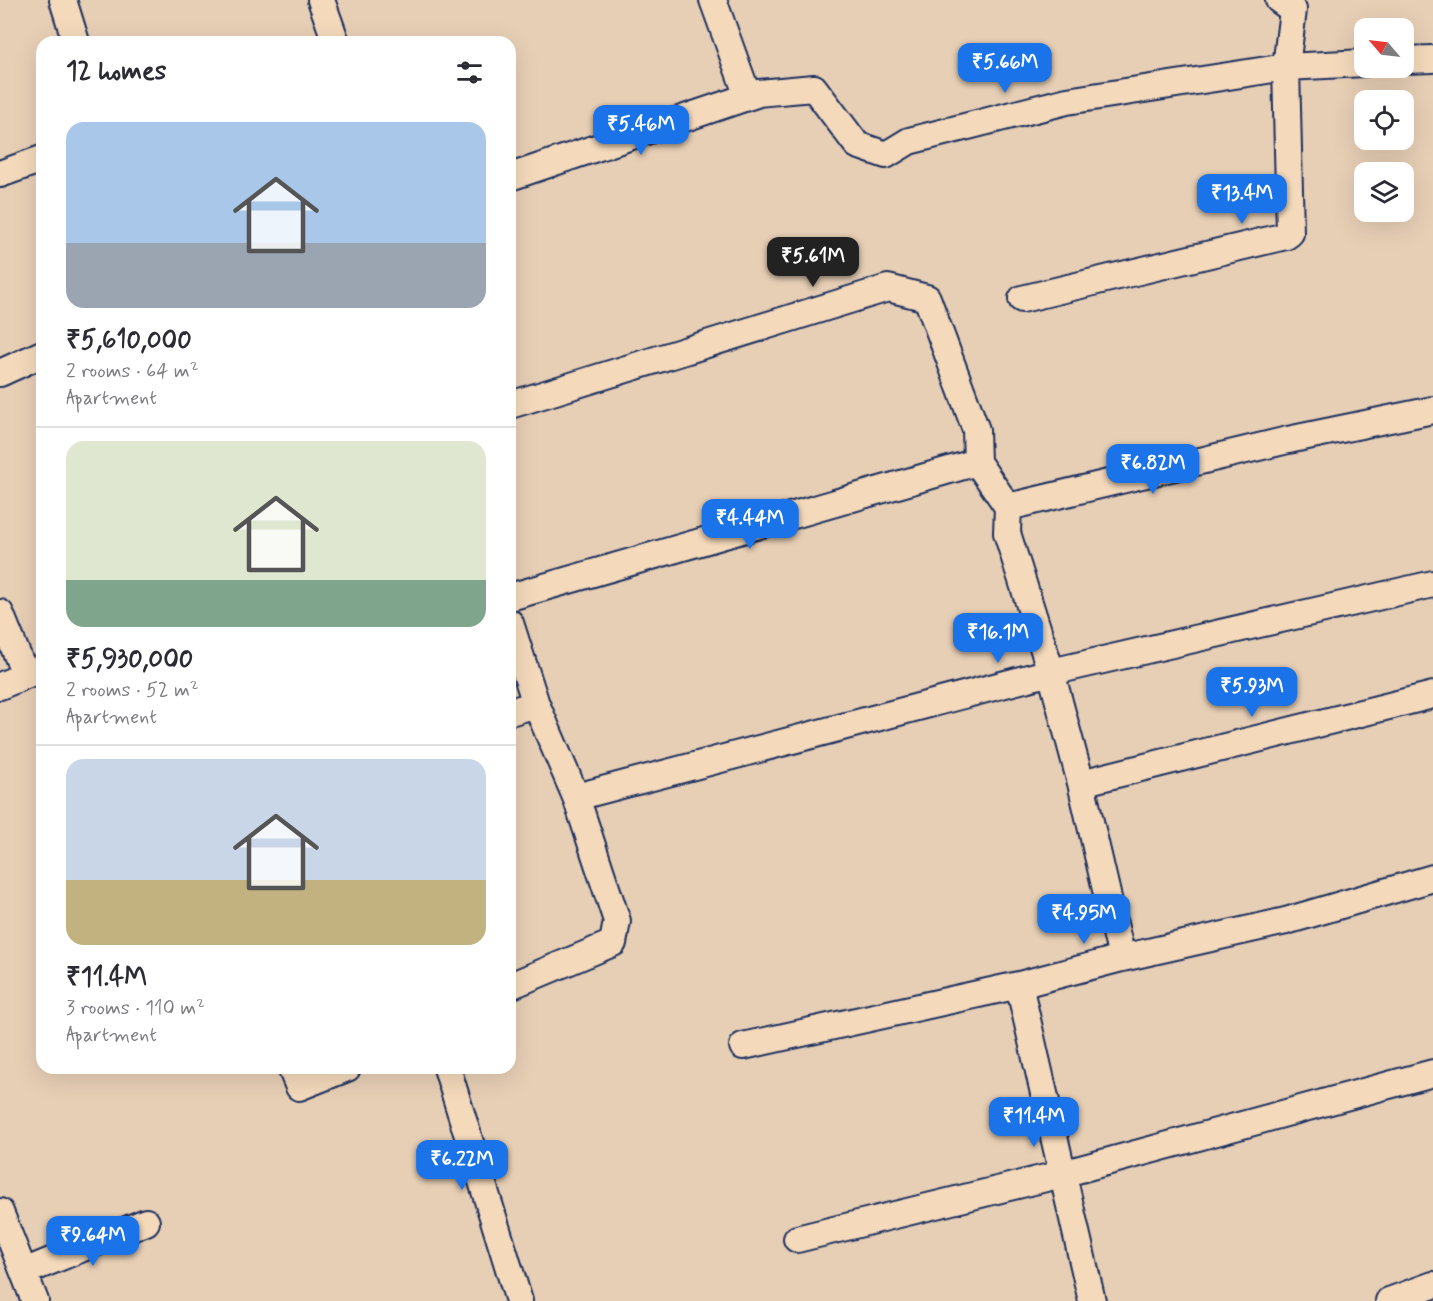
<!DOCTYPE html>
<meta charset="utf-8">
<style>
body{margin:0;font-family:Mynerve,sans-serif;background:#f7f7f7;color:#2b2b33;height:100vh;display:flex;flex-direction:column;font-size:22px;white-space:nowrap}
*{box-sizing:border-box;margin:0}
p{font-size:20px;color:#7c7c81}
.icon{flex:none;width:33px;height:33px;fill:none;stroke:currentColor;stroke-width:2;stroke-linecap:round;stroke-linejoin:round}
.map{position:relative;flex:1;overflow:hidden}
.details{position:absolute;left:36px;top:36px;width:480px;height:1038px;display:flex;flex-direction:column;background:#fff;border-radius:18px;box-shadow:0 6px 24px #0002}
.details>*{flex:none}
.needle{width:39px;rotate:298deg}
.controls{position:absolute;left:1354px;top:18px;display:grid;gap:12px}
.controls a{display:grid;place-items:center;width:60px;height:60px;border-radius:12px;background:#fff;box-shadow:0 6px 24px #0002;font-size:30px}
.price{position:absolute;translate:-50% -51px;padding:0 14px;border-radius:12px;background:#1a73e8;color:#fff;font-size:20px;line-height:39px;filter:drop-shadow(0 2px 3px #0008)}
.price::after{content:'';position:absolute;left:50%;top:36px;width:18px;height:14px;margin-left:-9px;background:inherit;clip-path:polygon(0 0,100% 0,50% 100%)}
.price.on{background:#222;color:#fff}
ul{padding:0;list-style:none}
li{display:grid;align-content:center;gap:12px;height:318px;padding:0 30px}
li+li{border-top:2px solid #e1e1e2}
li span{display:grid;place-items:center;height:186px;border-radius:18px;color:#555}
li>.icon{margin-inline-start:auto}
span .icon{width:108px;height:108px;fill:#fffc;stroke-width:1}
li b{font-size:26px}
h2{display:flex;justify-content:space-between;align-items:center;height:72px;padding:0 30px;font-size:26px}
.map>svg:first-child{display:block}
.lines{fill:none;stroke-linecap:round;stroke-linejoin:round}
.minor-casing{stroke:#1b2f5e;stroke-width:30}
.minor{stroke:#f4d9bb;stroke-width:26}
</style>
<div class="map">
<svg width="1433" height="1301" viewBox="0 0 1433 1301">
<rect width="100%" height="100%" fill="#e7cfb5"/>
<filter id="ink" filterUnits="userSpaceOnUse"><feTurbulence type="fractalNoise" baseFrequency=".0167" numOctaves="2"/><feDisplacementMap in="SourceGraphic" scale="12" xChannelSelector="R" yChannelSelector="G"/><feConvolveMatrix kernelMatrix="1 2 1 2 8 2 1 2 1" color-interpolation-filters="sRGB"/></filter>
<g filter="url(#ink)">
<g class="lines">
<defs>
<path id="minor" d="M63 0 76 42
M321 0 336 42
M713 0 747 94 814 88 857 145 886 155 909 141 1067 101 1286 67 1365 63
M1404 60 1433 59
M0 174 42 159
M510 177 759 93
M1022 299 1286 236 1290 233 1286 67 1293 10 1279 0
M0 373 42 354
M510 405 888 288 927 298 976 430 977 462 1008 507 1007 533 1051 672 1081 783 1122 958
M1008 507 1288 440 1433 410
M510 597 977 462
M0 613 25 674
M510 623 536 704 576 797 617 921 613 943 510 986
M0 686 42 668
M510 712 536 704
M1081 783 1433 695
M576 797 1051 672 1433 584
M1019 985 1092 1301
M743 1046 1019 985 1122 958 1286 921 1433 878
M291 1068 299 1087 347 1068
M447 1068 519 1301
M0 1212 35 1301
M797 1239 1062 1174 1433 1073
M24 1272 146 1222
M1389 1301 1433 1285"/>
</defs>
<use href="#minor" class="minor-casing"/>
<use href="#minor" class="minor"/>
</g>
</g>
</svg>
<div class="controls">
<a><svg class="needle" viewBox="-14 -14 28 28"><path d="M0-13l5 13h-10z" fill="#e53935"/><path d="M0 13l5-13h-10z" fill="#7c7c81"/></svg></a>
<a><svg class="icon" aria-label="locate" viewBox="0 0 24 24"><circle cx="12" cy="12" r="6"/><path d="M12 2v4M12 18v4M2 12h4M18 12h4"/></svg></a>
<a><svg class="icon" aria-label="layers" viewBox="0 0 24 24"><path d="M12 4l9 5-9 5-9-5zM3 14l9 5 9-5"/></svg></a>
</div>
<b class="price" style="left:1005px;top:94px">₹5.66M</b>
<b class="price" style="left:641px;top:156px">₹5.46M</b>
<b class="price" style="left:1242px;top:225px">₹13.4M</b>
<b class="price on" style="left:813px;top:288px">₹5.61M</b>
<b class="price" style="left:1153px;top:495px">₹6.82M</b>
<b class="price" style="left:750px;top:550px">₹4.44M</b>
<b class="price" style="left:998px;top:664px">₹16.1M</b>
<b class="price" style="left:1252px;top:718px">₹5.93M</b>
<b class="price" style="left:1084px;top:945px">₹4.95M</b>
<b class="price" style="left:1034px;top:1148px">₹11.4M</b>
<b class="price" style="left:462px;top:1191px">₹6.22M</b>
<b class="price" style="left:93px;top:1267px">₹9.64M</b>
<section class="details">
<h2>12 homes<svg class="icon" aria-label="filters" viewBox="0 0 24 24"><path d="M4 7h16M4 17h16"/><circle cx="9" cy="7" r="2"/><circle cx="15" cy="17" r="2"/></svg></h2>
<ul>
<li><span style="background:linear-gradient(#a9c7e8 65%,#9aa5b1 0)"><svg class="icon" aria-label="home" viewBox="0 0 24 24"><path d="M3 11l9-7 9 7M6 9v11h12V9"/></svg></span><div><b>₹5,610,000</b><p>2 rooms · 64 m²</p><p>Apartment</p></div></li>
<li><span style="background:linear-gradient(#dfe7d0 75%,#7fa58c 0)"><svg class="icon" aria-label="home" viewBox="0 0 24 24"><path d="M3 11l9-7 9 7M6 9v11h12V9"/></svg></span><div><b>₹5,930,000</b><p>2 rooms · 52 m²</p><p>Apartment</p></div></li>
<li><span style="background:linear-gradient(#c9d6e8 65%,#c2b280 0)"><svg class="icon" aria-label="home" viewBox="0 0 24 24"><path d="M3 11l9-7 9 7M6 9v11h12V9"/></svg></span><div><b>₹11.4M</b><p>3 rooms · 110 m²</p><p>Apartment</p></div></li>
</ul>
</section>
</div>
